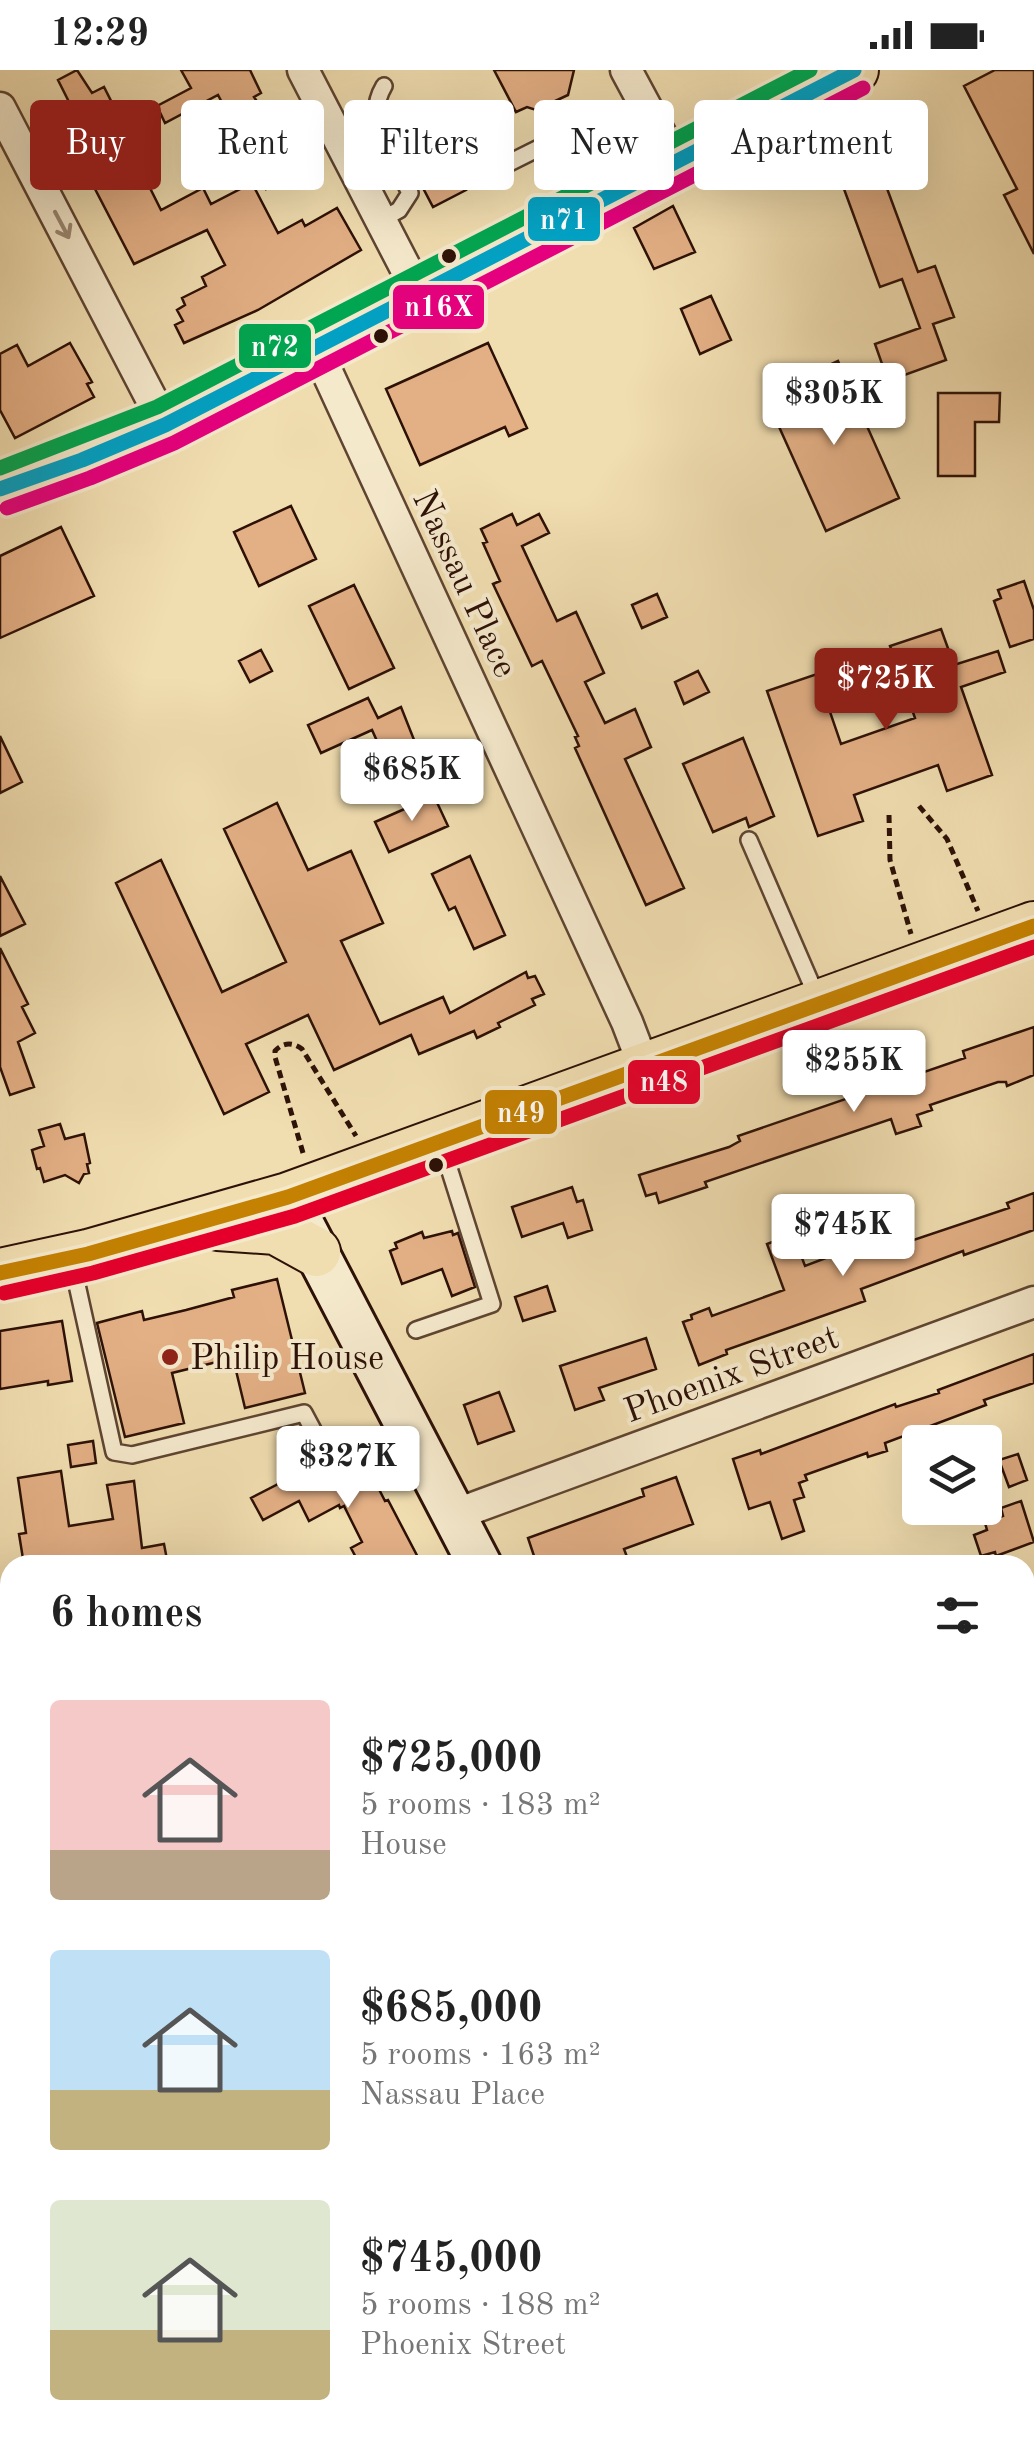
<!DOCTYPE html>
<meta charset="utf-8">
<style>
body{margin:0;font-family:"Old Standard TT",serif;background:#f6f6f6;color:#222;height:100vh;display:flex;flex-direction:column;font-size:38px;white-space:nowrap}
*{box-sizing:border-box;margin:0}
p{font-size:32px;color:#767676}
.icon{flex:none;width:55px;height:55px;fill:none;stroke:currentColor;stroke-width:2;stroke-linecap:round;stroke-linejoin:round}
.map{position:relative;flex:1;overflow:hidden}
.drawer{position:absolute;left:0px;top:1485px;width:1035px;height:890px;display:flex;flex-direction:column;background:#fff;border-radius:30px 30px 0 0;box-shadow:0 10px 40px #0002}
.drawer>*{flex:none}
.top-card{position:absolute;left:30px;top:30px;width:975px;height:90px;display:flex;gap:20px}
.buttons{position:absolute;left:902px;top:1355px;display:grid;gap:20px}
.buttons a{display:grid;place-items:center;width:100px;height:100px;border-radius:10px;background:#fff;box-shadow:0 10px 40px #0002;font-size:50px}
.price{position:absolute;translate:-50% -85px;padding:0 22px;border-radius:10px;background:#fff;color:#222;font-size:32px;line-height:65px;filter:drop-shadow(0 2px 5px #0008)}
.price::after{content:'';position:absolute;left:50%;top:60px;width:30px;height:22px;margin-left:-15px;background:inherit;clip-path:polygon(0 0,100% 0,50% 100%)}
.price.on{background:#8f2418;color:#fff}
ul{padding:0;list-style:none}
li{display:flex;align-items:center;gap:30px;height:250px;padding:0 50px}
li span{display:grid;place-items:center;flex:none;width:280px;height:200px;border-radius:10px;color:#555}
li>.icon{margin-inline-start:auto}
span .icon{width:120px;height:120px;fill:#fffc;stroke-width:1}
li b{font-size:42px}
h2{display:flex;justify-content:space-between;align-items:center;height:120px;padding:0 50px;font-size:42px}
.tag{padding:0 35px;border-radius:10px;background:#fff;box-shadow:0 10px 40px #0002;font-size:35px;line-height:90px}
.tag.on{background:#8f2418;color:#fff}
.status{display:flex;justify-content:space-between;align-items:center;height:70px;padding:0 50px;background:#fff;direction:ltr}
.status svg{height:28px;fill:currentColor}
.map>svg:first-child{display:block}
.building{fill:#e3af85;stroke:#2d1107;stroke-width:2.5}
.lines{fill:none;stroke-linecap:round;stroke-linejoin:round}
.lane-casing{stroke:#5e4431;stroke-width:20}
.street-casing{stroke:#5e4431;stroke-width:35}
.secondary-casing{stroke:#2d1107;stroke-width:48}
.primary-casing{stroke:#2d1107;stroke-width:52}
.path{stroke:#2d1107;stroke-width:5;stroke-dasharray:8 5;stroke-linecap:butt}
.lane{stroke:#f5e9cc;stroke-width:15}
.street{stroke:#f5e9cc;stroke-width:30}
.secondary{stroke:#f5e9cc;stroke-width:42}
.primary{stroke:#f0ddb0;stroke-width:48}
.bus-1-casing{stroke:#f5e9cc;stroke-width:22}
.bus-2-casing{stroke:#f5e9cc;stroke-width:22}
.bus-3-casing{stroke:#f5e9cc;stroke-width:22}
.bus-4-casing{stroke:#f5e9cc;stroke-width:22}
.bus-5-casing{stroke:#f5e9cc;stroke-width:22}
.bus-1{stroke:#c48102;stroke-width:15}
.bus-2{stroke:#e4002b;stroke-width:15}
.bus-3{stroke:#02a1c4;stroke-width:15}
.bus-4{stroke:#e5007d;stroke-width:15}
.bus-5{stroke:#00a651;stroke-width:15}
.oneway{stroke:#9b8873}
.bus-dot{fill:#2d1107;stroke:#f5e9cc;stroke-width:4}
.poi-dot{fill:#8f2418;stroke:#f5e9cc;stroke-width:4}
.labels{text-anchor:middle;stroke-width:8;stroke-linejoin:round;paint-order:stroke}
.street-label{font-size:35px;fill:#2d1107;stroke:#f5e9cc}
.poi-label{font-size:35px;fill:#2d1107;stroke:#f5e9cc;text-anchor:start}
.line-badge{stroke:#f5e9cc;stroke-width:4}
.badge-label{font-size:28px;text-anchor:middle;font-weight:bold;fill:#fff}
</style>
<div class="status"><b>12:29</b><svg viewBox="0 0 49 12"><path d="M0 12V9h3v3zM5 12V6h3v6zM10 12V3h3v9zM15 12V0h3v12zM26 1h20v11H26zM47 4h2v5h-2z"/></svg></div>
<div class="map">
<svg width="1034" height="2375" viewBox="0 0 1034 2375">
<rect width="100%" height="100%" fill="#f0ddb0"/>
<filter id="stains"><feTurbulence type="fractalNoise" baseFrequency=".002" numOctaves="4"/><feColorMatrix values="0 0 0 0 .2 0 0 0 0 .09 0 0 0 0 .02 0 0 0 .5 -.17"/></filter>
<radialGradient id="worn" r=".72"><stop offset=".6" stop-color="#630" stop-opacity="0"/><stop offset="1" stop-color="#630" stop-opacity=".3"/></radialGradient>
<path class="building" d="M77 0 92 23 104 17 143 94 139 96 161 140 203 118 211 134 252 113 278 163 302 150 305 156 337 138 361 180 258 240 184 273 175 255 183 251 177 240 185 235 182 228 206 216 202 207 225 195 207 160 134 194 55 42 70 34 58 10Z
M181 0H250L261 23 254 27 256 30 228 44 218 25 165 53 157 36 191 18Z
M494 0H574L568 25 536 40 527 37 516 42Z
M995 0H1034V184L1004 125 1017 119 964 16Z
M422 36 466 120 433 137 389 53Z
M884 49 902 98 882 105 918 202 935 196 954 247 933 254 946 290 888 311 875 274 920 258 902 209 880 217 844 119 863 112 846 63Z
M288 71 303 100 266 119 252 90Z
M673 136 695 182 654 199 634 158Z
M711 226 731 270 700 284 681 239Z
M70 273 92 312 87 314 94 327 15 368 0 340V284L17 275 28 296Z
M488 273 527 358 509 366 505 357 420 395 386 319Z
M838 291 899 428 826 461 771 339 783 335 791 313Z
M938 323H1000L999 352H975V406H938Z
M291 436 316 489 259 516 234 462Z
M512 444 517 455 539 444 549 463 522 476 557 551 576 542 604 603 585 612 605 653 635 639 651 677 625 689 684 818 646 835 575 678 579 676 575 667 578 666 542 591 532 596 493 514 500 511 483 473 487 472 481 459Z
M61 457 94 526 0 568V486Z
M1024 511 1034 540V569L1010 577 994 531 1001 528 998 520Z
M354 515 394 598 349 619 309 536Z
M657 524 667 547 642 558 632 535Z
M941 559 954 595 998 581 1005 602 961 617 992 705 947 721 938 695 854 725 863 751 818 766 767 621 817 604 841 674 915 648 890 576Z
M261 580 272 601 250 612 239 591Z
M698 601 709 622 684 634 675 612Z
M368 628 378 648 401 637 422 690 397 701 391 688 386 691 372 660 321 683 308 655Z
M0 666 22 712 0 723Z
M743 668 774 746 749 757 746 748 713 762 683 694Z
M434 726 448 756 389 782 375 752Z
M277 733 308 800 351 781 383 853 341 871 380 954 443 927 450 943 526 902 528 908 535 906 544 924 532 929 535 935 498 953 500 957 477 968 474 961 419 984 411 965 334 1000 308 945 246 974 269 1022 224 1044 116 813 161 790 222 922 286 892 224 759Z
M470 786 505 865 474 879 455 837 449 840 432 804Z
M0 806 25 854 0 866Z
M0 878 28 934 22 937 35 963 18 972 34 1017 10 1025 0 997Z
M1034 957V1005L1007 1016 1006 1012H998L930 1035 932 1040 917 1045 921 1056 896 1064 891 1049 705 1112 707 1117 659 1133 656 1123 646 1126 639 1105 729 1077 740 1071 738 1066 965 988 963 981Z
M60 1054 65 1069 84 1064 90 1093 87 1094 89 1103 84 1104 79 1113 65 1105 44 1112 40 1098 37 1099 32 1080 44 1076 39 1060Z
M572 1117 577 1132 583 1130 592 1160 568 1168 563 1153 522 1167 512 1137Z
M1034 1123V1160L964 1185 963 1181 861 1219 865 1231 726 1280 727 1284 699 1295 683 1252 692 1249 691 1245 709 1238 712 1246 784 1220 767 1174 793 1164 805 1196 868 1172 872 1184 1009 1138 1007 1133Z
M452 1161 453 1165 458 1163 475 1217 452 1226 442 1199 402 1214 390 1181 397 1178 395 1173 422 1162 424 1168Z
M277 1209 305 1323 245 1338 233 1288 172 1303 184 1353 125 1367 97 1253 142 1241 144 1250 186 1240 234 1227 232 1220Z
M547 1216 555 1241 523 1251 515 1227Z
M62 1251 72 1311 48 1315V1311L0 1319V1261Z
M646 1268 656 1299 599 1318 604 1330 575 1340 560 1296Z
M1034 1284V1313L984 1330 986 1335 885 1373 887 1381 868 1387 867 1383 805 1405 807 1410 799 1413 804 1427 794 1430 804 1461 782 1469 770 1432 749 1439 733 1389 760 1380 761 1384 895 1334 896 1337 939 1323 938 1320Z
M499 1322 514 1361 478 1374 464 1335Z
M93 1371 96 1393 71 1397 68 1375Z
M361 1384 385 1431 388 1430 422 1495H360L351 1478 362 1472 344 1436 340 1438 339 1435 309 1451 299 1431 263 1450 251 1428 292 1407 296 1416Z
M1018 1384 1027 1410 1009 1417 999 1390Z
M61 1401 69 1456 113 1449 107 1415 134 1411 142 1478 164 1474 168 1495H107L106 1492 24 1495 19 1464 26 1463 18 1408Z
M676 1407 693 1454 624 1479 630 1495H537L528 1468 644 1426 642 1419Z
M1021 1431 1034 1472 996 1486 995 1482 981 1486 974 1465 987 1460 985 1453 1003 1446 1001 1438Z"/>
<g class="lines">
<defs>
<path id="lane" d="M489 103 587 54
M381 150 399 140 410 123C393 88 362 53 384 16
M749 770 817 927
M72 1192 114 1382 132 1385 304 1343 320 1373
M416 1260 492 1234 442 1076"/>
<path id="street" d="M303 0 419 224
M626 0 675 91
M0 38 165 355
M316 278 627 952 645 999
M454 1445 1034 1232
M1025 1541 1034 1537
M0 1734 2 1745
M1025 1848 1034 1844
M1025 2153 1034 2150
M0 2352 10 2348
M252 2365 256 2375
M705 2375 728 2365"/>
<path id="secondary" d="M302 1154 480 1495
M934 2365 940 2375"/>
<path id="primary" d="M0 419 82 390 165 355 854 0
M218 1156 276 1160 316 1182
M0 1203 88 1184 288 1127 1034 856"/>
</defs>
<use href="#lane" class="lane-casing"/>
<use href="#street" class="street-casing"/>
<use href="#secondary" class="secondary-casing"/>
<use href="#primary" class="primary-casing"/>
<path class="path" d="M919 736 947 769 978 841
M889 745 890 790 911 864
M303 1083 275 987V981C283 972 293 972 302 979L356 1066"/>
<use href="#lane" class="lane"/>
<use href="#street" class="street"/>
<use href="#secondary" class="secondary"/>
<use href="#primary" class="primary"/>
<defs>
<path id="bus-1" d="M0 1203 88 1184 288 1127 1034 856"/>
<path id="bus-2" d="M4 1223 93 1203 295 1146 1034 877"/>
<path id="bus-3" d="M0 419 82 390 165 355 854 0"/>
<path id="bus-4" d="M7 438 90 408 174 373 863 18"/>
<path id="bus-5" d="M0 398 157 337 810 0"/>
</defs>
<use href="#bus-1" class="bus-1-casing"/>
<use href="#bus-2" class="bus-2-casing"/>
<use href="#bus-3" class="bus-3-casing"/>
<use href="#bus-4" class="bus-4-casing"/>
<use href="#bus-5" class="bus-5-casing"/>
<use href="#bus-1" class="bus-1"/>
<use href="#bus-2" class="bus-2"/>
<use href="#bus-3" class="bus-3"/>
<use href="#bus-4" class="bus-4"/>
<use href="#bus-5" class="bus-5"/>
</g>
<defs><path id="oneway-shaft" d="M-6 0H5M1.5-3L5.5 0L1.5 3" fill="none" stroke-width="1.6" stroke-linecap="round" stroke-linejoin="round" transform="scale(2.5)"/></defs>
<use class="oneway" href="#oneway-shaft" transform="translate(62 155) rotate(62)"/>
<g class="bus-dot">
<circle cx="449" cy="186" r="9"/>
<circle cx="381" cy="266" r="9"/>
<circle cx="436" cy="1095" r="9"/>
</g>
<circle class="poi-dot" cx="170" cy="1287" r="10"/>
<g class="labels">
<g class="street-label">
<text transform="translate(466 513) rotate(65)" y="12">Nassau Place</text>
<text transform="translate(731 1303) rotate(-20)" y="12">Phoenix Street</text>
</g>
<g class="poi-label">
<text x="190" y="1299">Philip House</text>
</g>
</g>
<g class="line-badge">
<rect x="526" y="125" width="76" height="48" rx="10" fill="#02a1c4"/>
<rect x="391" y="213" width="95" height="48" rx="10" fill="#e5007d"/>
<rect x="237" y="252" width="76" height="48" rx="10" fill="#00a651"/>
<rect x="626" y="988" width="76" height="48" rx="10" fill="#e4002b"/>
<rect x="483" y="1018" width="76" height="48" rx="10" fill="#c48102"/>
</g>
<g class="badge-label">
<text x="564" y="159">n71</text>
<text x="439" y="246">n16X</text>
<text x="275" y="286">n72</text>
<text x="664" y="1021">n48</text>
<text x="521" y="1052">n49</text>
</g>
<rect width="100%" height="100%" filter="url(#stains)"/>
<rect width="100%" height="100%" fill="url(#worn)"/>
</svg>
<div class="buttons">
<a><svg class="icon" aria-label="layers" viewBox="0 0 24 24"><path d="M12 4l9 5-9 5-9-5zM3 14l9 5 9-5"/></svg></a>
</div>
<b class="price" style="left:834px;top:378px">$305K</b>
<b class="price on" style="left:886px;top:663px">$725K</b>
<b class="price" style="left:412px;top:754px">$685K</b>
<b class="price" style="left:854px;top:1045px">$255K</b>
<b class="price" style="left:843px;top:1209px">$745K</b>
<b class="price" style="left:348px;top:1441px">$327K</b>
<div class="top-card">
<a class="tag on">Buy</a>
<a class="tag">Rent</a>
<a class="tag">Filters</a>
<a class="tag">New</a>
<a class="tag">Apartment</a>
</div>
<section class="drawer">
<h2>6 homes<svg class="icon" aria-label="filters" viewBox="0 0 24 24"><path d="M4 7h16M4 17h16"/><circle cx="9" cy="7" r="2"/><circle cx="15" cy="17" r="2"/></svg></h2>
<ul>
<li><span style="background:linear-gradient(#f6c9c9 75%,#b9a48a 0)"><svg class="icon" aria-label="home" viewBox="0 0 24 24"><path d="M3 11l9-7 9 7M6 9v11h12V9"/></svg></span><div><b>$725,000</b><p>5 rooms · 183 m²</p><p>House</p></div></li>
<li><span style="background:linear-gradient(#bfe0f5 70%,#c2b280 0)"><svg class="icon" aria-label="home" viewBox="0 0 24 24"><path d="M3 11l9-7 9 7M6 9v11h12V9"/></svg></span><div><b>$685,000</b><p>5 rooms · 163 m²</p><p>Nassau Place</p></div></li>
<li><span style="background:linear-gradient(#dfe7d0 65%,#c2b280 0)"><svg class="icon" aria-label="home" viewBox="0 0 24 24"><path d="M3 11l9-7 9 7M6 9v11h12V9"/></svg></span><div><b>$745,000</b><p>5 rooms · 188 m²</p><p>Phoenix Street</p></div></li>
</ul>
</section>
</div>
